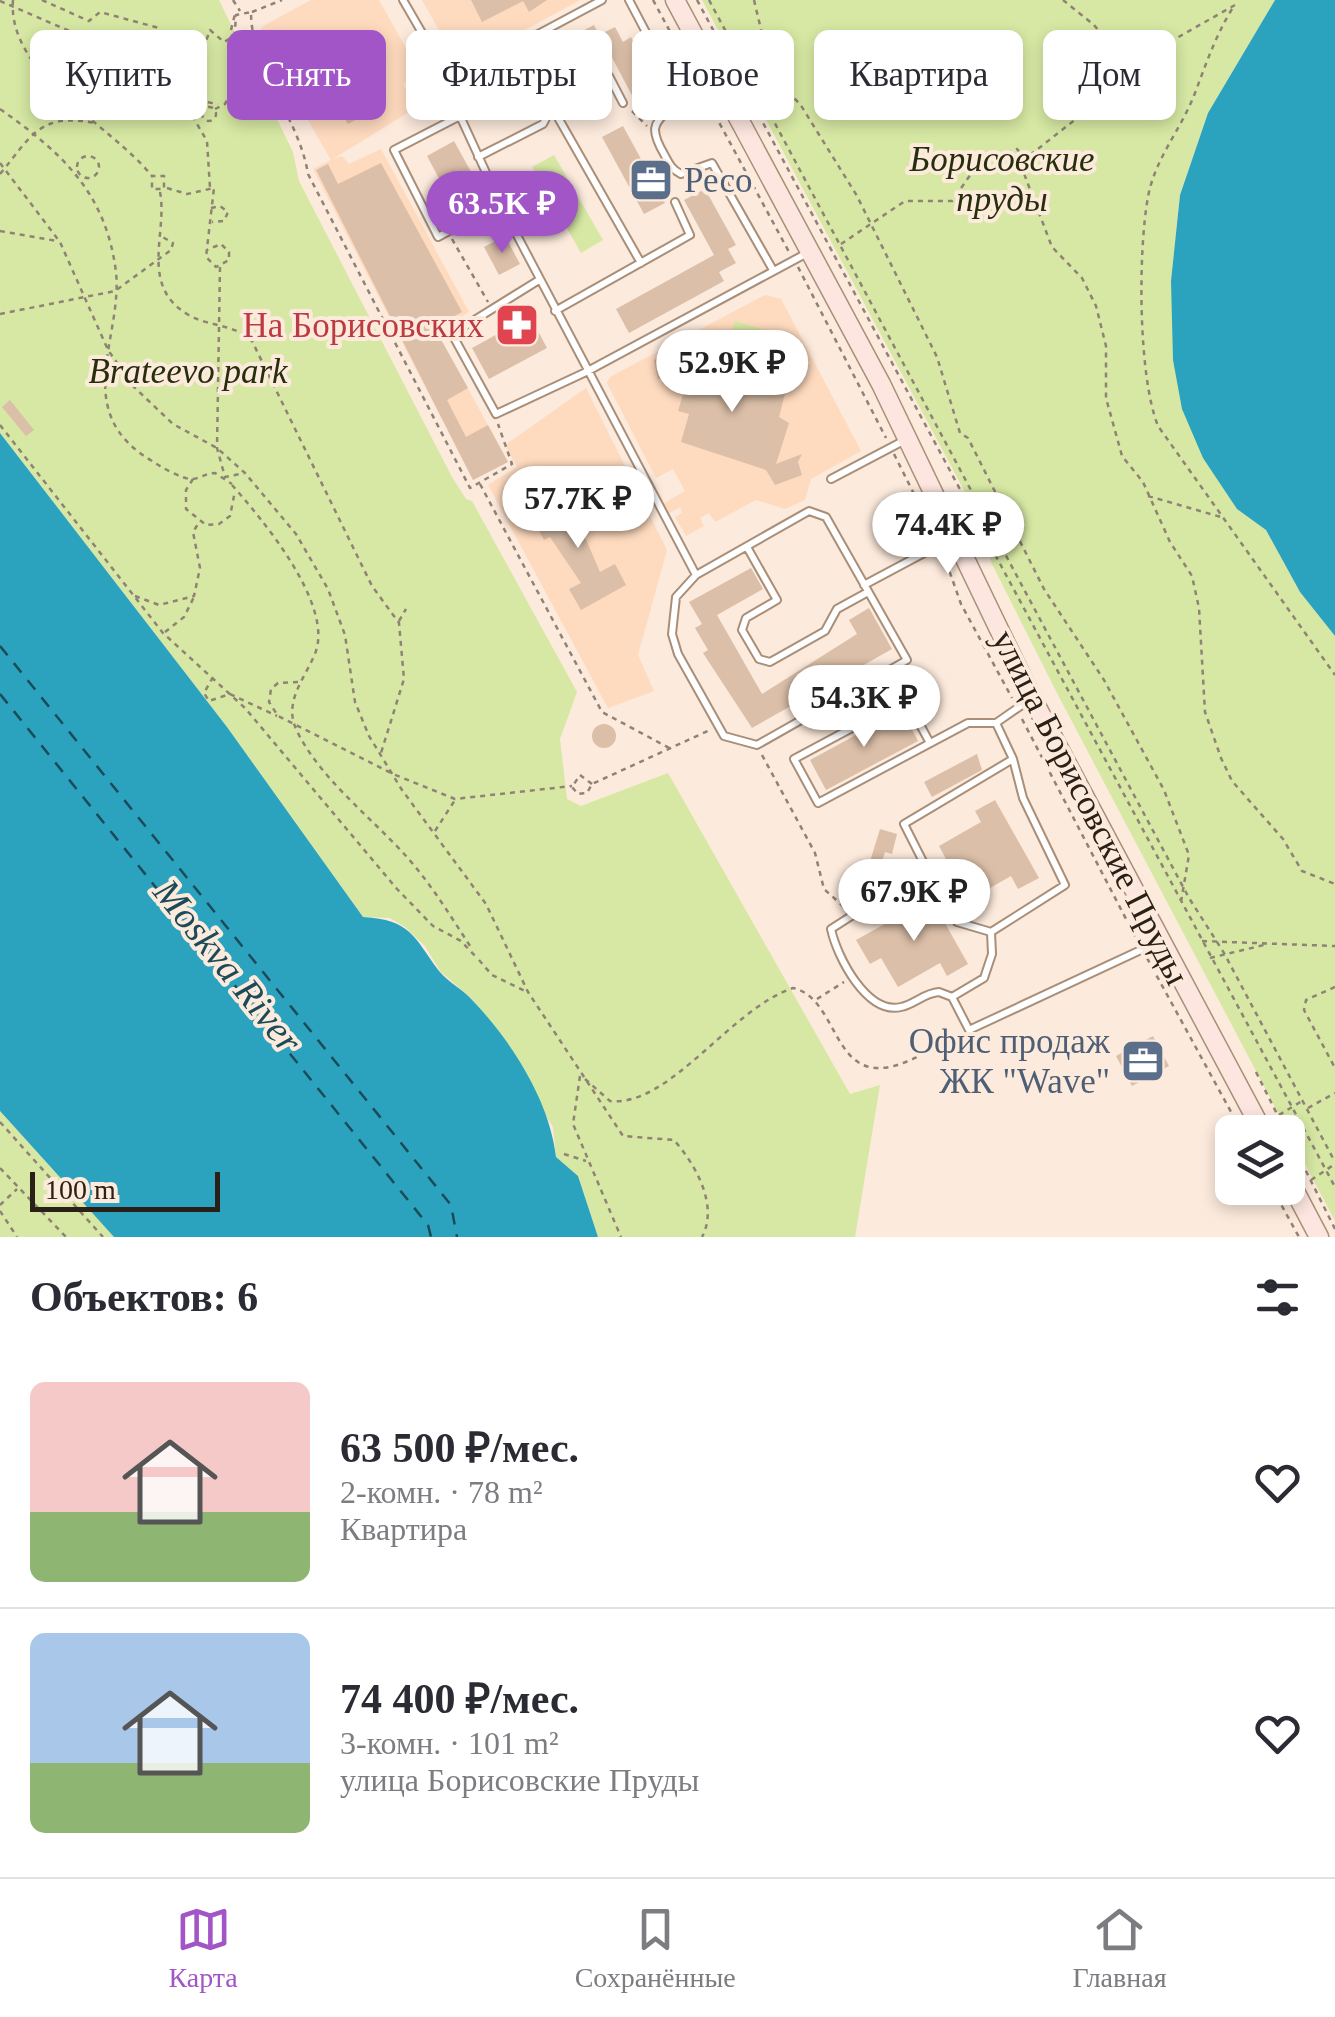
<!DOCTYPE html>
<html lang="ru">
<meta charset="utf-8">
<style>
body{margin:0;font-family:"Times New Roman",serif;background:#f7f7f7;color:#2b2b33;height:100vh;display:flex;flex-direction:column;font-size:38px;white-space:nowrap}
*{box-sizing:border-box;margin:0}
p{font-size:32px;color:#7c7c81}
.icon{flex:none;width:55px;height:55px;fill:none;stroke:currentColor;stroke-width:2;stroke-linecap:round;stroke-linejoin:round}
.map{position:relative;height:1237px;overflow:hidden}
.sheet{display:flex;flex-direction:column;background:#fff;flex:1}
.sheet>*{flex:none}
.banner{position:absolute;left:30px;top:30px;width:1275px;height:90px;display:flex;gap:20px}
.tools{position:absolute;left:1215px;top:1115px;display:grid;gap:20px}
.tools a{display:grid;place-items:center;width:90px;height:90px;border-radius:15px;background:#fff;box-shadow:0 5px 15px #0003;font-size:50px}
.scale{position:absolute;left:30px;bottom:25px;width:190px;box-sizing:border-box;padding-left:10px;border:5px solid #2a2017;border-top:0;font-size:28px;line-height:35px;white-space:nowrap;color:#2a2017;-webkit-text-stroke:8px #fceadc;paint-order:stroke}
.price{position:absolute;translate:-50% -85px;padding:0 22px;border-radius:35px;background:#fff;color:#222;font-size:32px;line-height:65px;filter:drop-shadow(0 2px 5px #0008)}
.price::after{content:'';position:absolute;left:50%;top:60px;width:30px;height:22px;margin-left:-15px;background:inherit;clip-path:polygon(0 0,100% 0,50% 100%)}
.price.active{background:#a255c7;color:#fff}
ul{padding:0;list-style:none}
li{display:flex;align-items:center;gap:30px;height:250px;padding:0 30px}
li+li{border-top:2px solid #e1e1e2}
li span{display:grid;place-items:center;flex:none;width:280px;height:200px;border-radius:15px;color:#555}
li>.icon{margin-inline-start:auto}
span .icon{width:120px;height:120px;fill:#fffc;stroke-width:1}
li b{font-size:42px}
h2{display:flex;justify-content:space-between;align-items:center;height:120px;padding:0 30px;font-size:42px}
.chip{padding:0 35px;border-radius:15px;background:#fff;box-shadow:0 5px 15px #0003;font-size:35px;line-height:90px}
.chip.active{background:#a255c7;color:#fff}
.menu{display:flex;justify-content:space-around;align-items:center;height:140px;border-top:2px solid #e1e1e2;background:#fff;font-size:28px;color:#7c7c81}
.menu a{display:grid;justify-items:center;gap:5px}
.menu .active{color:#a255c7}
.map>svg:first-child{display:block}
.built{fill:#fedabe}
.green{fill:#d6e8a3}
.water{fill:#2ba2be}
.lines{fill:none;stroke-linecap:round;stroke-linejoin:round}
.ferry{stroke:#1b4b58;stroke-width:2.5;stroke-dasharray:12 10;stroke-linecap:butt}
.building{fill:#dbbfa8}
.lane-casing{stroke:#a98e78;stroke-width:10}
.secondary-casing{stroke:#a98e78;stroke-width:21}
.path{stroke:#908276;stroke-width:2.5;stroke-dasharray:5 5;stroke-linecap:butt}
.lane{stroke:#fff;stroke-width:6}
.secondary{stroke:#fde6df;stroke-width:18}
.labels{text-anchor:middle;stroke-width:8;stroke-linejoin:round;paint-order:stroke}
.park-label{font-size:35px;font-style:italic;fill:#262e0b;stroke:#fceadc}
.service-label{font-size:35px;fill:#4e5e75;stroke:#fceadc;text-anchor:start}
.health-label{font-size:35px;fill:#be3a42;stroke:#fceadc;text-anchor:end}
.street-label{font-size:35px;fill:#2a2017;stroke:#fceadc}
.water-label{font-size:38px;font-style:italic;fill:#1b4b58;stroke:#fceadc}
</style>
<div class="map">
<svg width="1335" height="1237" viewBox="0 0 1335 1237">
<rect width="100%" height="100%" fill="#fceadc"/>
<path class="built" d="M311 0H379L420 73 403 84 417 107 333 159 342 156 349 164 381 149 469 312 437 332 508 462 473 480 313 169 331 160 258 34 263 26Z
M422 0H580L459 66Z
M765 295 781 299 861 451 811 479 805 500 785 509 756 500 715 522 709 513 700 518 704 526 686 536 675 517 682 513 680 507 668 514 663 504 685 491 673 469 656 478 607 383 610 377Z
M586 388 667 550 638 655 654 691 608 708 488 485 517 467 505 445Z"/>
<path class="green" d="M0 0H219L293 152 299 181 452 477 466 499 472 501 577 692 560 739 567 799 581 806 668 773 850 1094 880 1085 855 1237H598L578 1176 556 1157 553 1127 473 1000 440 971 425 946 405 927 390 918 363 917 227 727 0 433Z
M702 0H1275L1208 113 1180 194 1171 281 1237 509 1266 530 1300 592 1335 636V1221L1058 695 992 564 973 507Z
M554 155 603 240 581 253 532 167Z
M735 321 782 336 774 362 727 347Z
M0 1111 114 1237H0Z"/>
<path class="water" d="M1275 0H1335V636L1300 592 1266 530 1237 509 1203 458 1182 409 1173 360 1171 281 1180 195 1208 113Z
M0 433 227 727 363 917C411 920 413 936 439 971 449 983 464 990 474 1002 512 1042 550 1102 556 1157L578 1176 598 1237H114L0 1111Z"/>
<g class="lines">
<path class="ferry" d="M0 646 451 1205 457 1237
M0 694 428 1225 431 1237"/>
</g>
<path class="building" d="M471 0H547L529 12 523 1 482 22Z
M594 25 599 35 615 27 623 42 631 37 660 93 637 105 607 48 511 97 500 74Z
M329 40 357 79 352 82 370 112 348 124 336 104 331 107 312 76 318 72 306 52Z
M623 126 665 203 644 214 602 137Z
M454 141 485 197 457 212 427 156Z
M381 163 462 312 434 327 468 388 447 400 466 437 488 425 508 462 473 480 316 170 328 164 338 184Z
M705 189 736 245 728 249 736 263 719 272 724 281 629 333 616 309 714 255 684 200Z
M505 236 520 264 499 275 484 247Z
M530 316 547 348 489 379 472 348Z
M683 344 694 363 786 390 779 417 789 423 776 464 802 454 798 462 802 475 775 485 766 470 681 442 689 414 678 411 685 388 680 386 692 366 658 379 654 360Z
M10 400 34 430 26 436 2 407Z
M575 493 587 516 578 521 600 572 615 564 626 585 581 610 569 589 581 583 550 537 544 540 532 517Z
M751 568 763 589 717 615 762 694 857 634 849 620 869 608 892 649 752 728 703 653 708 650 695 628 702 624 689 602Z
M902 710 918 741 826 790 810 760Z
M592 736a12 12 0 1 1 24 0a12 12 0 1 1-24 0Z
M977 754 982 770 932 797 924 782Z
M995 800 1039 878 1018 889 1011 876 955 908 949 904 944 883 955 876 939 846 981 822 975 811Z
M880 829 897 834 892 854 885 852 875 884 864 881Z
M933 897 943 908 941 916 968 964 947 976 940 963 898 987 881 958 870 964 856 940Z
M1153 1036 1169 1066 1132 1086 1116 1056Z"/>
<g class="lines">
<defs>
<path id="lane" d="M403 0 450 81 460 116 500 203 696 575
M629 0 680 97C659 123 645 121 664 154 669 163 671 169 681 174L712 163 773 270
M450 81 602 0
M552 107 609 76 623 103
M460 116 394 150 438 237 500 203
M478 157 543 124 552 107 641 263
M539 280 452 334 496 414 586 372 809 252
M555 311 690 235 675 202
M831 479 907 439
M809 511 826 517 907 660 757 745 724 736 678 654 672 634 676 597 696 575Z
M747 547 777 600 746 618 742 630 759 659 770 662 825 631 837 609 868 592
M864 585 954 537
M930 743 906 699 794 759 818 803 968 723H996
M925 869 831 929C837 957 867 1015 901 1007 915 1004 924 993 939 992L952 997 969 1030 1158 942
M943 901 904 824 1013 759 996 723 1032 698
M949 911 957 922 991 932 992 954 984 978 952 997
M991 932 1065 885 1023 798 1013 759"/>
<path id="secondary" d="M675 0 881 384 1032 698 1263 1132
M1288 1178 1319 1237"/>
</defs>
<use href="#lane" class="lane-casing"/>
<use href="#secondary" class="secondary-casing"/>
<path class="path" d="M13 0C7 74 110 124 152 176H164V189H152V176
M42 0 89 21 100 12 159 28 168 43 179 34 190 45 195 31 205 44 210 30 224 42 231 38
M233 0 240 11
M653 0 789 252
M697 0 1335 1187
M709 0 1189 898 1224 953 1335 1162
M754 0 772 76 800 104 857 196 937 357 960 433 968 438 1044 589 1104 680 1164 790 1189 855 1181 902
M1063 0 1094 25 1129 68
M0 1 95 42
M1235 5 1152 52 1114 89 1020 163 1052 247 1082 278 1096 306 1106 346V398L1122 456 1143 482 1170 542 1192 576 1199 608 1205 712 1221 758 1232 781 1283 839 1302 871 1335 884
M1232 9C1215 37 1206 64 1195 93 1181 130 1155 158 1148 197 1138 251 1138 376 1158 426L1335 675
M252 12 282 0
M231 30 235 14
M92 56a23 23 0 1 1 46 0a23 23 0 1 1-46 0Z
M136 68 200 101 218 104
M177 90 207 141 210 188
M202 114a7 7 0 1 1 14 0a7 7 0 1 1-14 0Z
M0 109C61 152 106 192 116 272 123 338 69 412 152 461 161 467 183 480 193 479 201 478 206 473 215 473L232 484
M215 109 225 104 231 92 236 15 251 12C251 69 299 117 308 174L470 488 512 464 498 424
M632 111 647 126
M77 167a11 11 0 1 1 22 0a11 11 0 1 1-22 0Z
M0 163 60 242 108 350 134 387 173 424 217 448 245 473 296 534 328 589 345 635 355 702 369 736 402 790 486 904 528 992 623 1136 674 1140C695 1164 719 1205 702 1237
M0 174C31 137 39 112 95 123
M167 188 187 194 214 188 206 257 216 267 229 260V252L221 244 207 250
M160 192C168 232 139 285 187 314 208 327 233 323 252 341L372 586 399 623 404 679 381 753
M211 208 220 206 228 212 224 221 212 222
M0 231 57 241
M452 239 488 302
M841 244 905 201H952L978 164 1017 149 1023 157
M220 267 217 448 225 477 245 473
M798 267 886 438
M0 314 115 291 171 250 173 243 159 235
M0 425 163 633 245 708 397 889 433 926 461 941 477 958
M894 454 935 536
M193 479 186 490V509L206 525 219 524 230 516 235 491
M480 484 602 712 673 750
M232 485C262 519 332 602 316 651 307 676 283 700 296 729 319 778 370 816 406 856 432 885 451 917 472 949
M1148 496 1221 517
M943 553 961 604 1012 698
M135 596 159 605 194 596 200 568 193 532 198 524
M399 621 406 609
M165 632 184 617 194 597
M213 677 204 693 209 701 230 694 277 716
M298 682 278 683 271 689 269 702 278 716 393 774 455 799 572 786
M1022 719 1138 942
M762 755 815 853 824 889 844 907
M592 784 580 775 572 787 578 794 587 793 592 784 710 730
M435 831 455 800
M1202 941 1335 946
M1147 958 1242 1132
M1210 958 1264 945
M479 960 492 975 525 991
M1335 987 1306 1000 1304 1010 1335 1068
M817 999 844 982
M1256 1072 1286 1132
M580 1076 573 1124 621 1237
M585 1079 610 1101C670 1107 730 1009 793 988 835 997 833 1071 881 1068 906 1067 938 1045 960 1034
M1308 1108 1335 1093
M1279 1115 1302 1101
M0 1122 103 1237
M1288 1135 1335 1229
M564 1154 586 1161
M0 1168 66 1237
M1311 1180 1335 1164
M1272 1188 1299 1237
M0 1205 17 1189
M0 1211 17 1237"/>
<use href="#lane" class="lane"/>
<use href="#secondary" class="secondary"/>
</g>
<defs>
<symbol id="office-square" viewBox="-11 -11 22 22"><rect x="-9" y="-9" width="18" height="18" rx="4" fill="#5c6f8a" stroke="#fceadc"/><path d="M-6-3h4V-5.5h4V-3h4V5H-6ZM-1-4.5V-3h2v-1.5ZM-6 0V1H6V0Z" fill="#fff"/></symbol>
<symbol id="pharmacy-square" viewBox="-11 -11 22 22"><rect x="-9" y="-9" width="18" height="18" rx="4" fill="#e0444e" stroke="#fceadc"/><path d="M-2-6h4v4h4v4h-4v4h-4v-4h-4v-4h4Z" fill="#fff"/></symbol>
</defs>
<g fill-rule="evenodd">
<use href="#office-square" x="626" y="155" width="50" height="50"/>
<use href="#pharmacy-square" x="492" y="300" width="50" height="50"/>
<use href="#office-square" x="1118" y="1036" width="50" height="50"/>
</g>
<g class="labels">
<g class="park-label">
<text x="1002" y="171">Борисовские<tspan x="1002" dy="40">пруды</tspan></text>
<text x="188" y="383">Brateevo park</text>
</g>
<g class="service-label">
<text x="684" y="192">Ресо</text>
<text x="1110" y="1053" text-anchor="end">Офис продаж<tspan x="1110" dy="40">ЖК "Wave"</tspan></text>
</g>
<g class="health-label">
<text x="484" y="337">На Борисовских</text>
</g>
<g class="street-label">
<text transform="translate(1091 807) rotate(63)" y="12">улица Борисовские Пруды</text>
</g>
<g class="water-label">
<text transform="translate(228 966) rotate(51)" y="13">Moskva River</text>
</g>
</g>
</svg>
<div class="tools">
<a><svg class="icon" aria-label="layers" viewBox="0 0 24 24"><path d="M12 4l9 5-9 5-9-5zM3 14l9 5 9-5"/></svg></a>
</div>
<div class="scale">100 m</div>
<b class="price active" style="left:502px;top:256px">63.5K ₽</b>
<b class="price" style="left:732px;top:415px">52.9K ₽</b>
<b class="price" style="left:578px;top:551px">57.7K ₽</b>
<b class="price" style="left:948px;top:577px">74.4K ₽</b>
<b class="price" style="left:864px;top:750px">54.3K ₽</b>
<b class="price" style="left:914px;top:944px">67.9K ₽</b>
<div class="banner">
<a class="chip">Купить</a>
<a class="chip active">Снять</a>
<a class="chip">Фильтры</a>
<a class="chip">Новое</a>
<a class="chip">Квартира</a>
<a class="chip">Дом</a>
</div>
</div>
<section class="sheet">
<h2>Объектов: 6<svg class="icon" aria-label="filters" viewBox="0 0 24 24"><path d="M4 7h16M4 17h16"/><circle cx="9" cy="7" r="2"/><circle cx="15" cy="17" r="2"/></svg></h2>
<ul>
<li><span style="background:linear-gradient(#f6c9c9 65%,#8fb573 0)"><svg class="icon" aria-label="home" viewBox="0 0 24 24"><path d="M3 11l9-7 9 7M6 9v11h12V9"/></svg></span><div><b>63 500 ₽/мес.</b><p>2-комн. · 78 m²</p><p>Квартира</p></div><svg class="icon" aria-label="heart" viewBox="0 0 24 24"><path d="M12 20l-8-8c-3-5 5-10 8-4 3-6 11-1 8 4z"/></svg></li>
<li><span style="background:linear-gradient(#a9c7e8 65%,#8fb573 0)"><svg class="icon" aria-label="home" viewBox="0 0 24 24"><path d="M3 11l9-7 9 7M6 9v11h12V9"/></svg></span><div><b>74 400 ₽/мес.</b><p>3-комн. · 101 m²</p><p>улица Борисовские Пруды</p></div><svg class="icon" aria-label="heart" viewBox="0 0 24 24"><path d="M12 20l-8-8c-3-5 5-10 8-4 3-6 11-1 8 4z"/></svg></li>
</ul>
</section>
<nav class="menu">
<a class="active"><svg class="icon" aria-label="map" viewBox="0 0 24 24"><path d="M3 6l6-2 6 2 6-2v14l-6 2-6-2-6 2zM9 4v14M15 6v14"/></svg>Карта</a>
<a><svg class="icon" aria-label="saved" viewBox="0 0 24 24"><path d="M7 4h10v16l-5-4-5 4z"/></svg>Сохранённые</a>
<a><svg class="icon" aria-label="home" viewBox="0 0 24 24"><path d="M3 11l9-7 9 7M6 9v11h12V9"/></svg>Главная</a>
</nav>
